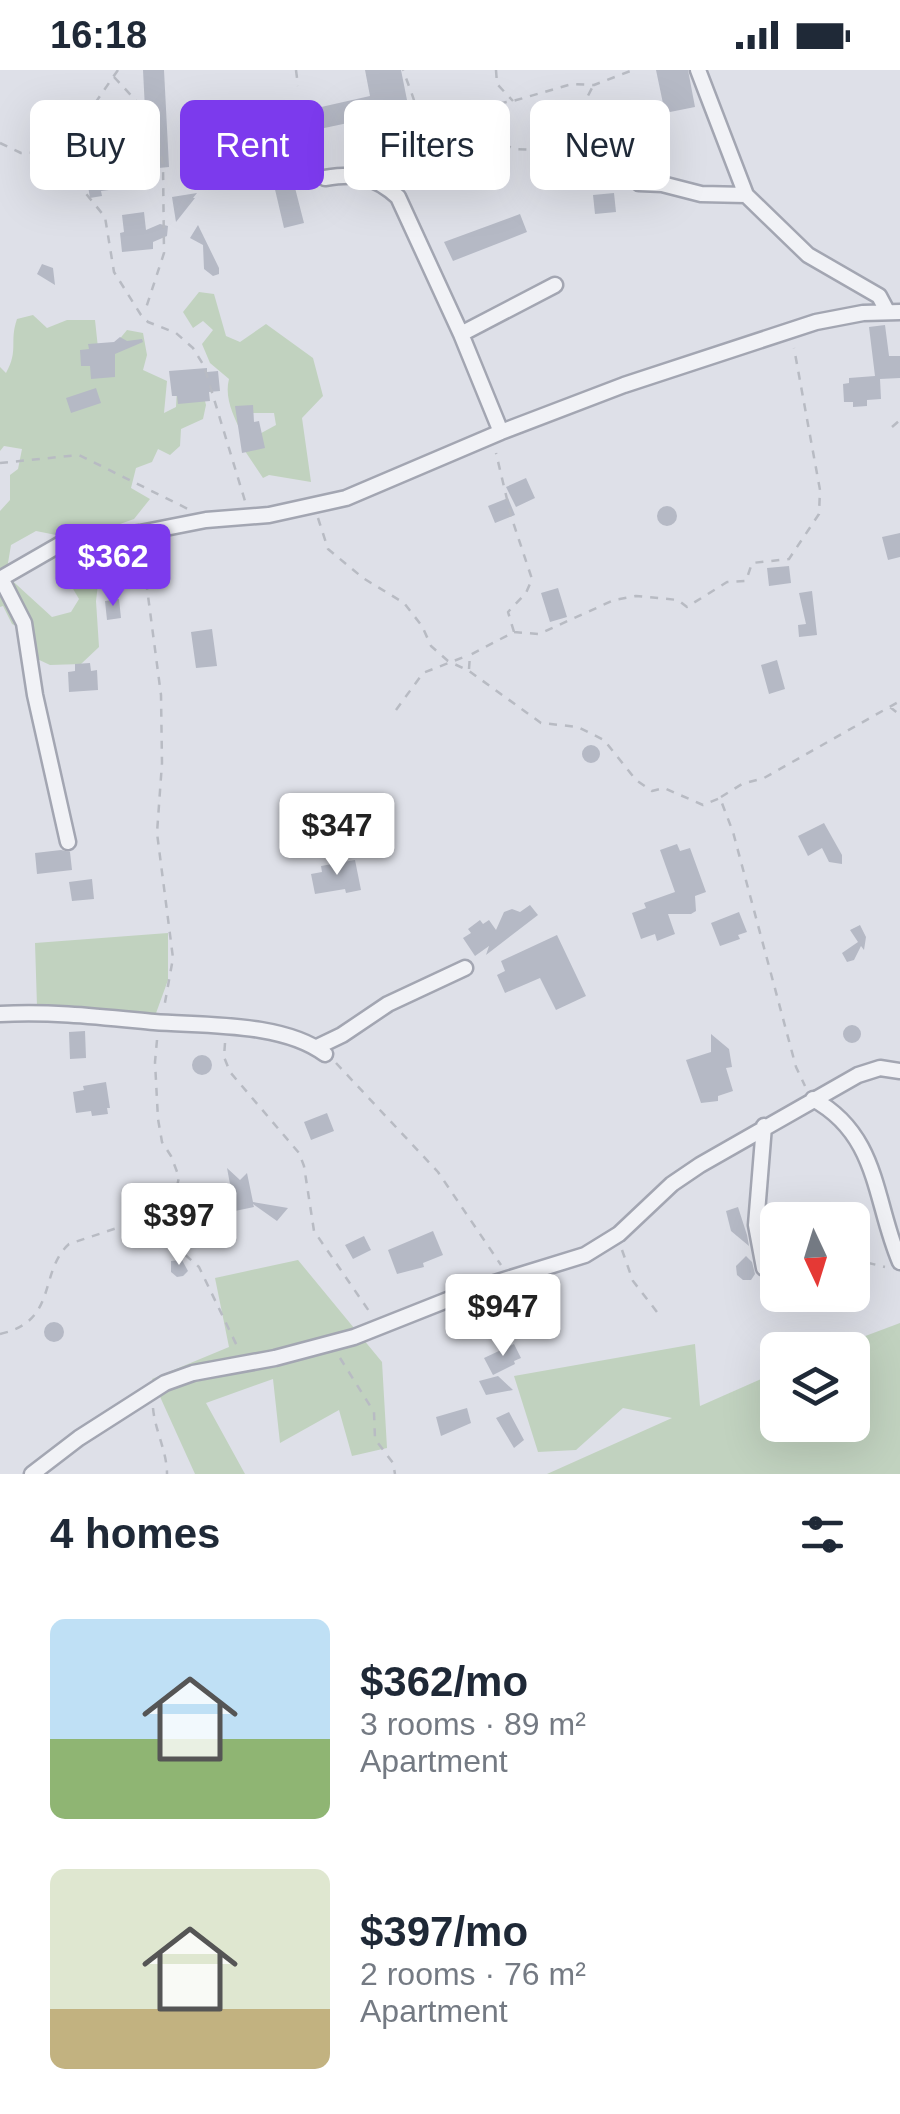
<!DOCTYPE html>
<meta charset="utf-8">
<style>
body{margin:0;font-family:Helvetica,sans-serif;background:#f2f2f3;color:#1f2937;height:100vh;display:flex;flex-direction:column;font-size:38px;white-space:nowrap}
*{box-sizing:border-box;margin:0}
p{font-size:32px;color:#747a83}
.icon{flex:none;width:55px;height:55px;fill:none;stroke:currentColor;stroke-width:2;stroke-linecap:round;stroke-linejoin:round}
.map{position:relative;height:1404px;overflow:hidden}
.side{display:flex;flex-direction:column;background:#fff;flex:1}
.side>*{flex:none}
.hud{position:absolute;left:30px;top:30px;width:840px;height:90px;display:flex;gap:20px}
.needle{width:65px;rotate:176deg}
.controls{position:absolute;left:760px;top:1132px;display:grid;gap:20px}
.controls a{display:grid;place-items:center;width:110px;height:110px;border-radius:15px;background:#fff;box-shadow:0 10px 40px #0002;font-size:50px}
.price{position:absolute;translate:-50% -85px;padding:0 22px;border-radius:10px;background:#fff;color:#222;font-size:32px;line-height:65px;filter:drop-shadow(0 2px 5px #0008)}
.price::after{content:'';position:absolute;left:50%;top:60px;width:30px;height:22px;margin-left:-15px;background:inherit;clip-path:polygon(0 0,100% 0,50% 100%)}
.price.on{background:#7c3aed;color:#fff}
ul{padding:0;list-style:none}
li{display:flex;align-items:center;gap:30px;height:250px;padding:0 50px}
li span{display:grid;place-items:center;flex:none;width:280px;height:200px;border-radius:15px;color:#555}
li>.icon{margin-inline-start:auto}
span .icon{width:120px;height:120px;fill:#fffc;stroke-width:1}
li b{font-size:42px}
h2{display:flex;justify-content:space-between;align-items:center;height:120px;padding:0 50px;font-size:42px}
.chip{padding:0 35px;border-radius:15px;background:#fff;box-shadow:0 10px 40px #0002;font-size:35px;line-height:90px}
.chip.on{background:#7c3aed;color:#fff}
.status{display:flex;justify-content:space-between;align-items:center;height:70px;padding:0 50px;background:#fff;direction:ltr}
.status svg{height:28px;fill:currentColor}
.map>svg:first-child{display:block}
.green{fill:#c1d2bf}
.building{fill:#b5b9c5}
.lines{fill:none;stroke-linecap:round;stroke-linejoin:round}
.minor-casing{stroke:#a3a6b2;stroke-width:19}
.path{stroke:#b8bbc3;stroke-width:2.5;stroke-dasharray:8 8;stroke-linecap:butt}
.minor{stroke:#f1f2f6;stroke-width:14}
</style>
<div class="status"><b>16:18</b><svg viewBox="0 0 49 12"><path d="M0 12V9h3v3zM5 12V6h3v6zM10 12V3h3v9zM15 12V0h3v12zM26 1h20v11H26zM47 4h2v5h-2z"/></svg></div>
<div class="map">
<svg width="900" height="1404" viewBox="0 0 900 1404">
<rect width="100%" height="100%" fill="#dee0e8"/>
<path class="green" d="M199 222 214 224 226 266 240 272 266 254 313 288 323 326 302 348 311 412 269 405 263 408 245 381 252 368 276 355 274 343H246L242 364C234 347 224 328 229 309L210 293 202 274 213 260 203 251 193 258 183 242Z
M33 245 47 258 67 250H95L98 278 113 277 127 260 143 263 147 285 143 300 167 311 164 343 176 337 177 319 201 315 206 335 203 349 181 359 180 376 170 385 158 379 152 392 136 398 131 418 150 429 134 449 92 464 71 468 36 461 11 475 6 505 52 547 71 542 79 529 66 507 83 497 99 506 96 531 99 577 81 594 50 595 33 587 32 564 12 554 3 536 0 537V441L10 430V405L18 399 22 379 4 376 0 381V297L6 303C19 280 9 272 17 249Z
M168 863V910L155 946 37 936 35 873Z
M298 1190 382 1292 387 1378 352 1386 339 1340 280 1373 273 1309 206 1333 245 1404H195L152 1309 229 1277 215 1208Z
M900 1253V1404H547L672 1348 623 1338 576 1380 538 1382 514 1306 695 1274 700 1336 777 1302 778 1355H852V1280H828Z"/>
<path class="building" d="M143 0H164L169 97 148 99Z
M365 0H401L409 40 282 67 304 153 284 158 259 51 370 26Z
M656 0H688L695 37 665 43Z
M104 43 118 44 110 55 101 59 89 51Z
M567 65 573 67 582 81 572 95 564 90 567 82 562 69Z
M106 71 113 81 85 98 82 75Z
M115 106 124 111 117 119 101 121 102 126 90 128 87 110Z
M197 123 193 128H195L176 152 172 127Z
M614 123 616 142 595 144 593 125Z
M144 142 146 160 160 154 168 156 167 166 153 172V179L122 182 120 163 124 162 122 145Z
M520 144 527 162 453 191 444 172Z
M198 155 219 198V204L213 206 204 199 203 175 190 168Z
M42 194 53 198 55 215 37 204Z
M885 255 889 286H900V308L880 309 881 329 867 330V336L853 337V332H844L843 314 849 313V308L875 306 869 257Z
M120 267 127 271 142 269 143 272 115 284V307L91 309 90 296H81L80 280 89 279 88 274 114 272Z
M207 298V302L218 301 220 321 209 322 210 331 178 334 177 326H172L169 301Z
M96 318 101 333 71 343 66 328Z
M253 335 254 352 259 351 265 378 242 383 235 336Z
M526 408 535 428 516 437 506 417Z
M508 428 515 445 495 453 488 436Z
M657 446a10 10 0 1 1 20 0a10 10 0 1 1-20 0Z
M900 463V487L888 490 882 467Z
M789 496 791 513 769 516 767 498Z
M558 518 567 547 550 552 541 523Z
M812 521 817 565 799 567 798 555 806 554 799 523Z
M119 529 121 548 107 550 105 531Z
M212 559 217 596 196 598 191 562Z
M777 590 785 619 769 624 761 595Z
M90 593 91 601 97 600 98 620 69 622 68 602 75 601V594Z
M582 684a9 9 0 1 1 18 0a9 9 0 1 1-18 0Z
M824 753 842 785V794L829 792 822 778 808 786 798 766Z
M677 774 680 781 690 778 706 822 695 826 696 841 691 844H668L675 864 657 871 655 864 641 869 632 843 646 838 644 833 675 822 660 780Z
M61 780 70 782 72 800 37 804 35 783Z
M355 790 361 820 346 823 345 819 315 824 311 804 322 802 321 796Z
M92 809 94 829 72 831 69 812Z
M530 835 538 845 486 885 489 876 475 886 463 868 471 863 468 859 480 850 483 854 489 850 496 860 504 842 512 839 520 842Z
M739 842 747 862 738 865 740 869 720 876 711 853Z
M860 855 866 867 864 880 861 876 854 890 847 892 842 883 858 872 850 860Z
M557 865 586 926 556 940 540 908 505 923 497 905 505 901 501 891Z
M843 964a9 9 0 1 1 18 0a9 9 0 1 1-18 0Z
M85 961 86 988 70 989 69 962Z
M711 964 729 979 732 997 726 998 733 1021 718 1026V1031L701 1033 686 990 711 982Z
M192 995a10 10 0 1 1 20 0a10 10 0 1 1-20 0Z
M106 1012 110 1038H107L108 1044 92 1046 91 1041 76 1043 73 1022 84 1020 83 1016Z
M327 1043 334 1061 311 1070 304 1052Z
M227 1098 240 1110 247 1103 253 1132 288 1138 277 1151 253 1134 254 1137 235 1141Z
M738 1137 747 1165 749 1176 731 1161 726 1141Z
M433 1161 443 1185 423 1193 424 1197 397 1204 388 1180Z
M364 1166 371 1180 353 1189 345 1175Z
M746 1186 752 1192 755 1204 751 1210H743L737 1205 736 1196Z
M182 1190 188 1201 183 1206 177 1207 171 1202V1191Z
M44 1262a10 10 0 1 1 20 0a10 10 0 1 1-20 0Z
M514 1274 521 1288 514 1291 515 1294 493 1305 484 1288Z
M498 1306 513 1320 486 1325 479 1311Z
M467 1338 471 1353 441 1366 436 1347Z
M509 1342 524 1370 514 1378 496 1348Z"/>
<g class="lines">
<defs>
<path id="minor" d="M698 0 746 125 808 185 879 226 887 241
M325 108C356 103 374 105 398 127L461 264 501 362
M639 113 662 114 701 124 746 125
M461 264 555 215
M1 508 24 553 35 625 68 772
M0 509 66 471 140 463 206 450 269 445 346 428 501 362 624 315 816 252 863 243 900 242
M0 944C52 941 102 947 154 952 204 956 283 952 325 984
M317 977 342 965 388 934 465 898
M813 1029C879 1065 874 1131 900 1192
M764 1198 756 1155 764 1056
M32 1404 79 1368 165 1313 193 1303 275 1288 354 1267 475 1219 585 1185 619 1164 672 1114 700 1095 858 1005 880 998 900 1001"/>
</defs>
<use href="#minor" class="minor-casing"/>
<path class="path" d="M118 0 91 39 52 82 105 147 114 202 141 245 148 252 176 263 193 278 204 296 245 431
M296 0 298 16
M496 0 497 14 513 31
M114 7 155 51 163 95 164 183 146 238
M446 46 514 79 536 80 571 59 593 16
M420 47 513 31 572 14 594 15 633 0
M0 73 21 83 51 82
M393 103C430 62 420 46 403 0
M892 357 900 350
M0 393 79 385 188 439
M318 448 328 479 363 508 404 533 422 556 431 576 448 591 469 601 541 653 578 657 604 670 636 710 652 721 664 718 703 735 720 728 733 762 796 997 805 1016
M142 480 161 625 162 693 157 763 173 888 164 938
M514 562 539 564 614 530 636 526 678 530 687 537 727 512 746 511 752 493 789 489 819 444 820 420 794 278
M469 599 470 585 514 562 508 542 526 523 532 509 511 446 496 383
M890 637 900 645
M396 640 423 603 469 585
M721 727 742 714 764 708 900 631
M157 970 155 992 158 1049 162 1072 171 1086 179 1107 170 1150 182 1182 199 1197 238 1278
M225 973 224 987 230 1002 299 1083 304 1096 314 1161 371 1244
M336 993 438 1102 501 1195
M622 1180 633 1211 657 1242
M852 1189 885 1197
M0 1264C59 1251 38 1202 69 1174L147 1148 171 1131
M340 1288 374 1342 375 1369 393 1393 395 1404
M153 1338C155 1361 167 1381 167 1404"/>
<use href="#minor" class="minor"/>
</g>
</svg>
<div class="controls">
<a><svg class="needle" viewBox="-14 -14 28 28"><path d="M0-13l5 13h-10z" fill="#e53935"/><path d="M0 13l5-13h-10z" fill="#747a83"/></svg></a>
<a><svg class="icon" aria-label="layers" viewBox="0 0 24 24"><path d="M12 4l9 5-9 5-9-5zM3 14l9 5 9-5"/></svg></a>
</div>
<b class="price on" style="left:113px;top:539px">$362</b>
<b class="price" style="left:337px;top:808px">$347</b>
<b class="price" style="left:179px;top:1198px">$397</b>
<b class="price" style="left:503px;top:1289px">$947</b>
<div class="hud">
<a class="chip">Buy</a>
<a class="chip on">Rent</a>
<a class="chip">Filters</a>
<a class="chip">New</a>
</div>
</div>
<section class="side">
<h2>4 homes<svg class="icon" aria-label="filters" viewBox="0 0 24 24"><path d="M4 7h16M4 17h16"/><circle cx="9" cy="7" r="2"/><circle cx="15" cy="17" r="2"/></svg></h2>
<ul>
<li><span style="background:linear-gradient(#bfe0f5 60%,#8fb573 0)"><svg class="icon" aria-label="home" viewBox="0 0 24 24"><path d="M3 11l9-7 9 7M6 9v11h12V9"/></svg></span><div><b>$362/mo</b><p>3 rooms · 89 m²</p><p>Apartment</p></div></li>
<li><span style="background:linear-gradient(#dfe7d0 70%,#c2b280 0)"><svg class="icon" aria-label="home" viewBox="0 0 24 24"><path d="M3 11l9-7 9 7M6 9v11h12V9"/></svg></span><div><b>$397/mo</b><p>2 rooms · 76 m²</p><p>Apartment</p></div></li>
</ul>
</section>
